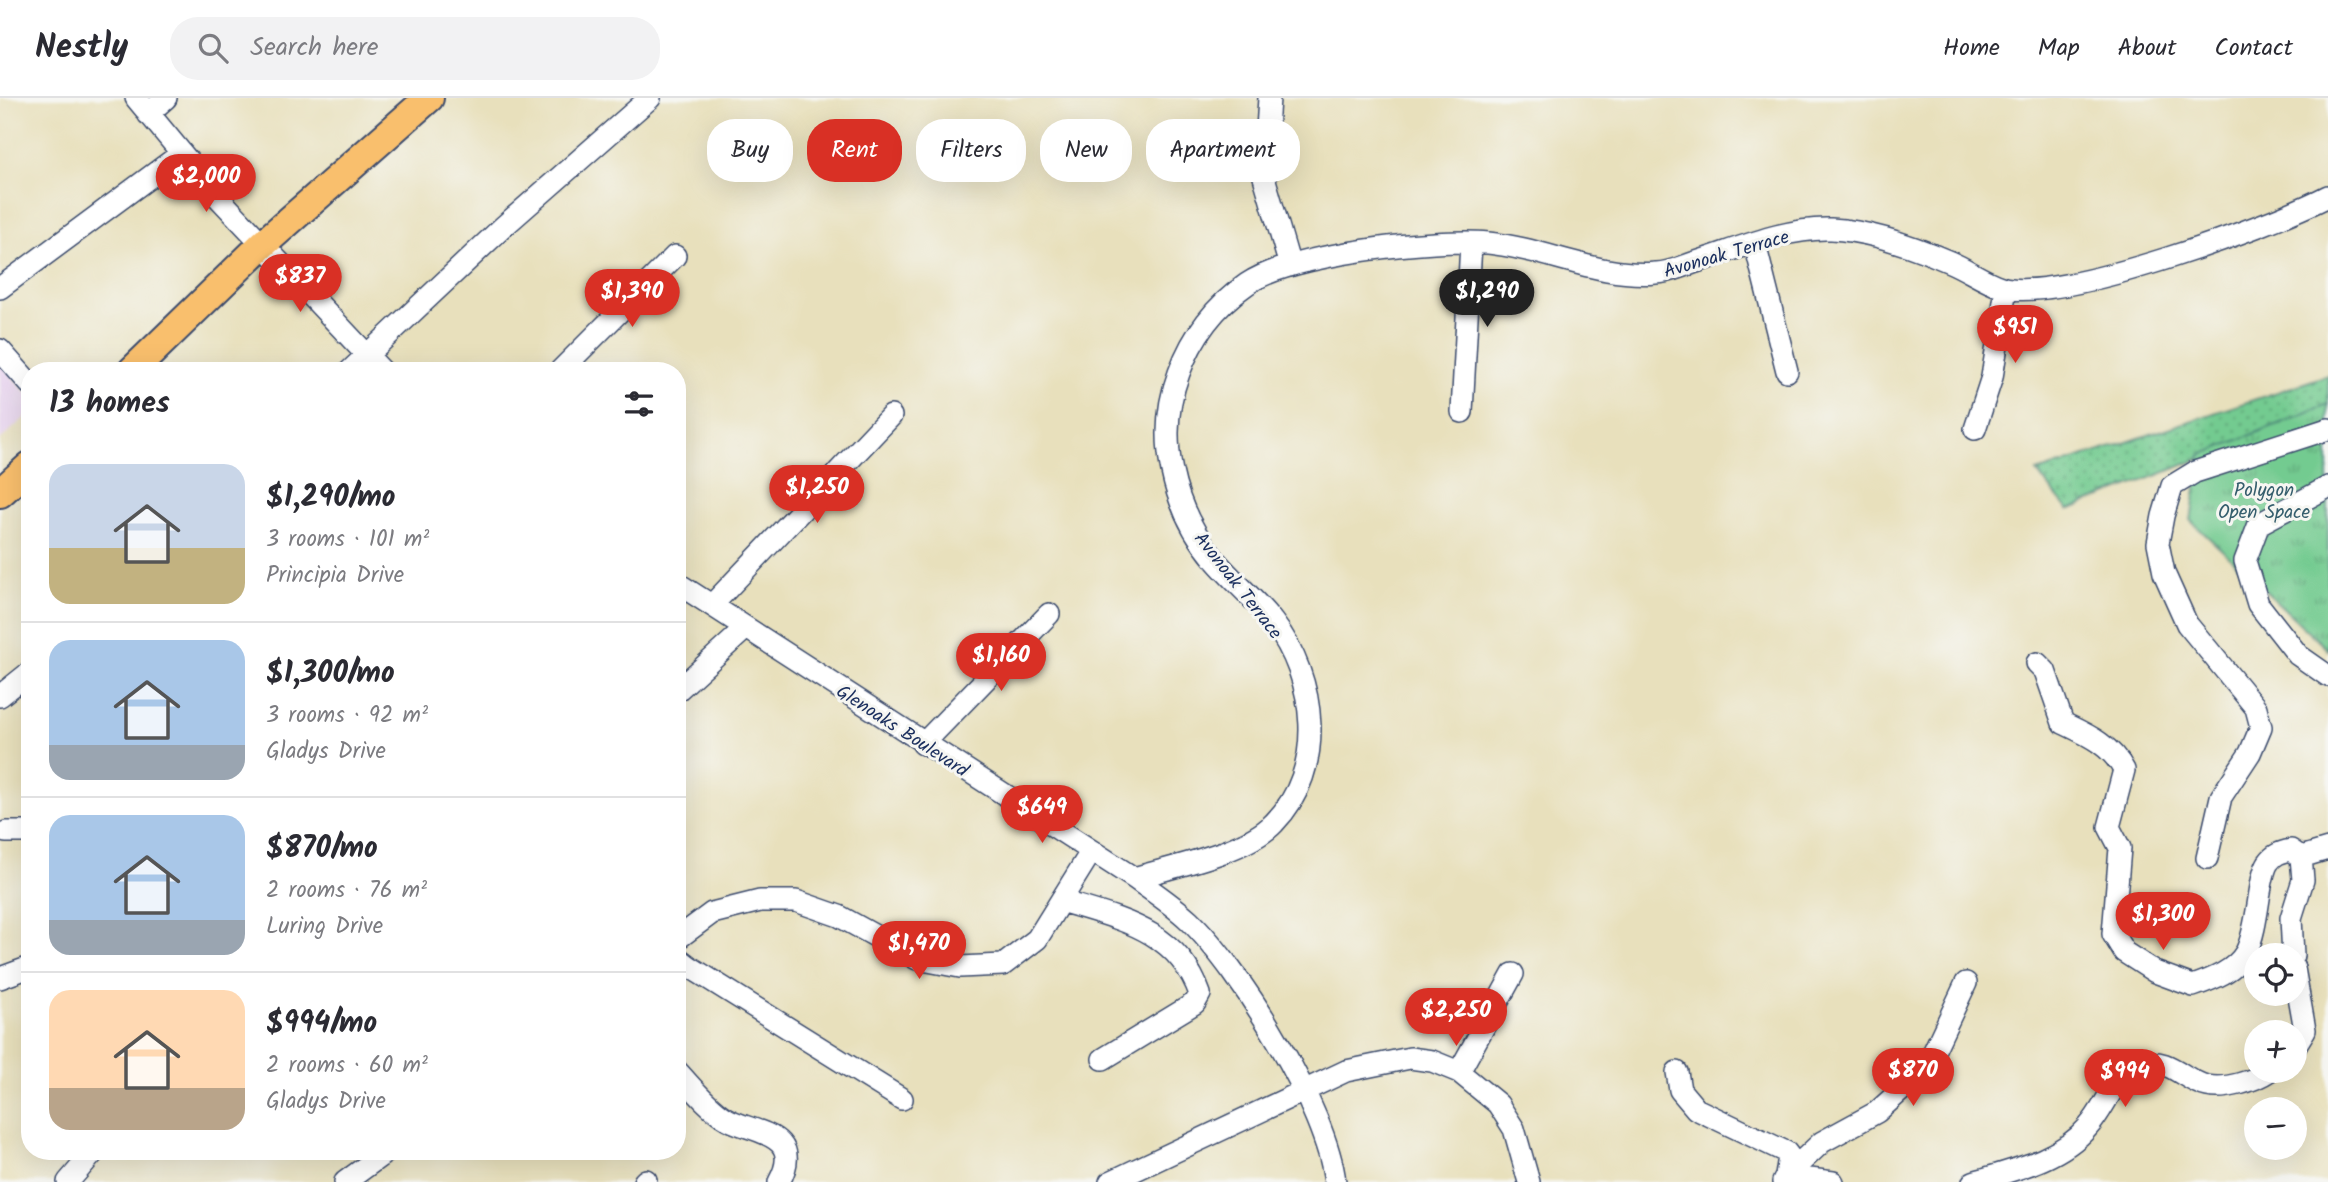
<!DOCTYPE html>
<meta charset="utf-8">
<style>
body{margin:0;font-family:Kalam,sans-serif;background:#f2f2f3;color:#2b2b33;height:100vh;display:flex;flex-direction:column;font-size:26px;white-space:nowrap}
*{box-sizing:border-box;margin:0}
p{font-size:23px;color:#7c7c81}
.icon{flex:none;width:38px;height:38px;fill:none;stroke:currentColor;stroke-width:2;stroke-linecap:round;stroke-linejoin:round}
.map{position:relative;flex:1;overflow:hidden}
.panel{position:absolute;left:21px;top:264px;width:665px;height:798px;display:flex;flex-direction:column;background:#fff;border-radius:28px;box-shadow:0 7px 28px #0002}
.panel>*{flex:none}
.guide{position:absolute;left:707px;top:21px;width:665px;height:63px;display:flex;gap:14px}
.tools{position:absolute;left:2244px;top:845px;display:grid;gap:14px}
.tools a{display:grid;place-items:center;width:63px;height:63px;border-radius:50%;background:#fff;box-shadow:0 7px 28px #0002;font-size:35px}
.price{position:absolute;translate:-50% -60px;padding:0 16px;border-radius:24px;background:#d93025;color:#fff;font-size:23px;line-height:46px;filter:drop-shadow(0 2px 4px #0008)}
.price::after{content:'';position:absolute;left:50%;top:42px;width:21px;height:16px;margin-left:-10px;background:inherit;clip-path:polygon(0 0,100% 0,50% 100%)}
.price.current{background:#222;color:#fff}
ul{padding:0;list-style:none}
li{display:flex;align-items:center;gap:21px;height:175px;padding:0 28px}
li+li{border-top:2px solid #e1e1e2}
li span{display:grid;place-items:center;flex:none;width:196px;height:140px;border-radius:21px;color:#555}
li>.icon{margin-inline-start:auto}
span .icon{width:84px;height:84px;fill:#fffc;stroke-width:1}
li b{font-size:30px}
h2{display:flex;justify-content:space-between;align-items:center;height:84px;padding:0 28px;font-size:30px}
.chip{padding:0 24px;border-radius:28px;background:#fff;box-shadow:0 7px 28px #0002;font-size:24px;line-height:63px}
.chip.current{background:#d93025;color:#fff}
header{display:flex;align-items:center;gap:42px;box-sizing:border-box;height:98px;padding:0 35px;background:#fff;border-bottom:2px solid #e1e1e2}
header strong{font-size:33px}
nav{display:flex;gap:38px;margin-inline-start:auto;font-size:24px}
.search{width:490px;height:63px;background:#f2f2f3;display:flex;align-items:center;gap:18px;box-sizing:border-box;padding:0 24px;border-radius:28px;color:#7c7c81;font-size:26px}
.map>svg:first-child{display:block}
.built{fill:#e7d2ef}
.grass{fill:url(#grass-dots);stroke:#477d77;stroke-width:2}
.park{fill:url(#park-tufts);stroke:#477d77;stroke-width:2}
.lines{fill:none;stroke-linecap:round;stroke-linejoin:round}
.minor-casing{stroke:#3a4a6c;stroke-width:24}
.major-casing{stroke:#3a4a6c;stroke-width:32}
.minor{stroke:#fff;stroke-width:21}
.major{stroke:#f9bf6d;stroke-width:28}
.labels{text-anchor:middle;stroke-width:6;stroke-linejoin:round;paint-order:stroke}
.street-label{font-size:19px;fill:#1b2f5e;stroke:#f6f6f2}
.park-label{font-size:19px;fill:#355e6d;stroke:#f6f6f2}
</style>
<header>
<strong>Nestly</strong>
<div class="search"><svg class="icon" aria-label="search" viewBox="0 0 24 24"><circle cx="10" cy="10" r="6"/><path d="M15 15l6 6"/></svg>Search here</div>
<nav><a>Home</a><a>Map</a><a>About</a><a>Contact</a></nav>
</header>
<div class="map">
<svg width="2328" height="1084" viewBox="0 0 2328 1084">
<defs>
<pattern id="grass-dots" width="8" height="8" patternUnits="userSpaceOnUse" patternTransform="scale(1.75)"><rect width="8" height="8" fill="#73cb90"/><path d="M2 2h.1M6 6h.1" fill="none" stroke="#5ea579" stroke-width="1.8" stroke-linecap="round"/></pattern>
<pattern id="park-tufts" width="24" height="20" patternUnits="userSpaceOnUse" patternTransform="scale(1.75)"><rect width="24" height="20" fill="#73cb90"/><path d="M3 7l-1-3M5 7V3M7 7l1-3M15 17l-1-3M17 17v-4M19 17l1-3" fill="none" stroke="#5ea579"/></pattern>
</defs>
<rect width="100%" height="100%" fill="#f6f6f2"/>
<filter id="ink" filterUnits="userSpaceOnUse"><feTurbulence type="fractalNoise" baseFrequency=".0143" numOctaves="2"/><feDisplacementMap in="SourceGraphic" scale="14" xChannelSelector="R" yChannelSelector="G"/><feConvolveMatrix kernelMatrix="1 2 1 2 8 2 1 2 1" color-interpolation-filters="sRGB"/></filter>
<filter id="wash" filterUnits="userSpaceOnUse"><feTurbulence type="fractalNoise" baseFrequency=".00686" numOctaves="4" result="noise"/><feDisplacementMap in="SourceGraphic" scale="28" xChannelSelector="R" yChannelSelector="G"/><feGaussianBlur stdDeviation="1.57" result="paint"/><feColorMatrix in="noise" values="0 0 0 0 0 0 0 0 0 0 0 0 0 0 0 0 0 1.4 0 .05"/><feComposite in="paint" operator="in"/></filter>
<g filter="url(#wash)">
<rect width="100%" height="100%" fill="#e8e0bc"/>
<path class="built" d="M0 265 30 299V315L0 342Z"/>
<path class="grass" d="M2328 277V311L2068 412 2037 374Z"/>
<path class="park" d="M2328 306V552L2191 423 2201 357Z"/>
</g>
<g filter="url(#ink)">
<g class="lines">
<defs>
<path id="minor" d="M136 0 218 99 382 273
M1269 0 1264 79 1290 168
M148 16 166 0
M1755 146 1787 273
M0 190 181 56
M0 252 30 286
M350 273 503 129 650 0
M560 273 675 158
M1462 314 1471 145
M1975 331 1992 279 2006 191
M2328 389 2259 426 2245 463 2258 506 2298 557 2328 578
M677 485 1134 780C1152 793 1172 806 1189 822 1242 873 1327 1012 1335 1084
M712 507 891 318
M2037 565 2045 573 2063 625C2088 637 2111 647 2124 672L2109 729 2120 750 2113 836 2124 854 2155 874 2193 888C2213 881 2235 873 2246 854 2259 829 2258 781 2268 765 2274 756 2281 754 2291 752L2301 759 2303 782 2291 820 2293 858
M677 593 746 530
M0 598 30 574
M923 646 1049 516
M6 734H30
M2301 759 2328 751
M2207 760 2221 699 2250 655 2261 629 2256 610 2187 526 2164 475 2158 445 2163 418 2172 388 2195 374 2328 331
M1134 780C1172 769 1247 754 1274 725 1327 671 1317 581 1273 524 1256 502 1233 483 1215 462 1172 410 1155 339 1179 275 1192 239 1215 208 1247 186 1290 156 1435 140 1488 145 1544 150 1599 180 1656 175 1668 175 1681 169 1693 165 1735 152 1786 129 1831 131 1871 133 1913 148 1950 164 1967 171 1983 183 2001 189 2057 207 2272 127 2328 98
M1061 803C1119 821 1177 831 1200 896L1195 905 1103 961
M677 841 712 815 760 803H796L839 818 917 861 960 869 1003 867 1037 841 1091 754
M677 859 690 869 902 1001
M2294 870 2305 932 2294 950
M0 880 30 869
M677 973C692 989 706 1007 724 1019 747 1035 807 1032 779 1084
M1459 974 1513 876
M1677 974 1680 992 1696 1011 1786 1054 1789 1058 1786 1078 1833 1084
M68 1084 94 1054
M345 1084 386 1054
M644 1084 646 1082
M1110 1084 1346 973 1410 960 1432 963 1459 974 1498 1006 1514 1031 1529 1084
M1783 1084 1786 1078 1822 1044 1877 1014 1926 970 1966 885
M1973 1084C2013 1072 2060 1062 2088 1029 2108 1007 2113 976 2143 966 2168 958 2186 984 2207 988 2226 992 2254 983 2269 973"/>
<path id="major" d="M132 273 263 146 429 0
M0 395 30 368"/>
</defs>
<use href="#minor" class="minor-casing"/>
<use href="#major" class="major-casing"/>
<use href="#minor" class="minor"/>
<use href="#major" class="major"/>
</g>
</g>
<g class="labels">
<g class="street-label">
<text transform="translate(1726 155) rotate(-16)" y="7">Avonoak Terrace</text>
<text transform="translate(1239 487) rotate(52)" y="7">Avonoak Terrace</text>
<text transform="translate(903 632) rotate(33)" y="7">Glenoaks Boulevard</text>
</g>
<g class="park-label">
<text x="2264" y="398">Polygon<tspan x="2264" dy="22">Open Space</tspan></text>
</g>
</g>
</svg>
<div class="tools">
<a><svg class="icon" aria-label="locate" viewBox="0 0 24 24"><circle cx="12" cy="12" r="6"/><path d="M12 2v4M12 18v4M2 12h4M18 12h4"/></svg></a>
<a>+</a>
<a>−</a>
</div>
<b class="price" style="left:206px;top:116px">$2,000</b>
<b class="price" style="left:300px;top:216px">$837</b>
<b class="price" style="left:632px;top:231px">$1,390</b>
<b class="price current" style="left:1487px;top:231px">$1,290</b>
<b class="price" style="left:2015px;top:267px">$951</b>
<b class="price" style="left:817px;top:427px">$1,250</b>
<b class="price" style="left:1001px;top:595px">$1,160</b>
<b class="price" style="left:1042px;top:747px">$649</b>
<b class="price" style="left:2163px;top:854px">$1,300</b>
<b class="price" style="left:919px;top:883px">$1,470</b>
<b class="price" style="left:1456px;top:950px">$2,250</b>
<b class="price" style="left:1913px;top:1010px">$870</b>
<b class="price" style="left:2125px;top:1011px">$994</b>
<div class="guide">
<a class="chip">Buy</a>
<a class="chip current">Rent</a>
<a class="chip">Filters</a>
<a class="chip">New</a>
<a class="chip">Apartment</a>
</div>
<section class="panel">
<h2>13 homes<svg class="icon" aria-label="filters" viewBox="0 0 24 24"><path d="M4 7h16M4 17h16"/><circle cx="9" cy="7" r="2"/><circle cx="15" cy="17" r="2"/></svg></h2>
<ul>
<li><span style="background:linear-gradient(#c9d6e8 60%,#c2b280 0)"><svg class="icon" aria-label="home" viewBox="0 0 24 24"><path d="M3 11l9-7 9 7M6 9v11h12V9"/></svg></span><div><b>$1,290/mo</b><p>3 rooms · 101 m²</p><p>Principia Drive</p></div></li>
<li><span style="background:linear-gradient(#a9c7e8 75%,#9aa5b1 0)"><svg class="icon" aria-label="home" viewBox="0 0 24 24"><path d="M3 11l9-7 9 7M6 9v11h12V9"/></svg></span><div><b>$1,300/mo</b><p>3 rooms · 92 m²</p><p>Gladys Drive</p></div></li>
<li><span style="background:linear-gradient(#a9c7e8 75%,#9aa5b1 0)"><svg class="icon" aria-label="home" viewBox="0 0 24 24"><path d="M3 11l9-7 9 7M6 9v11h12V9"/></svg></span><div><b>$870/mo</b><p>2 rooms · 76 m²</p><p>Luring Drive</p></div></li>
<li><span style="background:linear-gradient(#ffd9b3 70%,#b9a48a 0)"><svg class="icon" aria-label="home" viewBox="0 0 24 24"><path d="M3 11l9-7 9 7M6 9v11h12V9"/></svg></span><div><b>$994/mo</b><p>2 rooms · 60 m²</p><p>Gladys Drive</p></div></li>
</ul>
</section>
</div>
